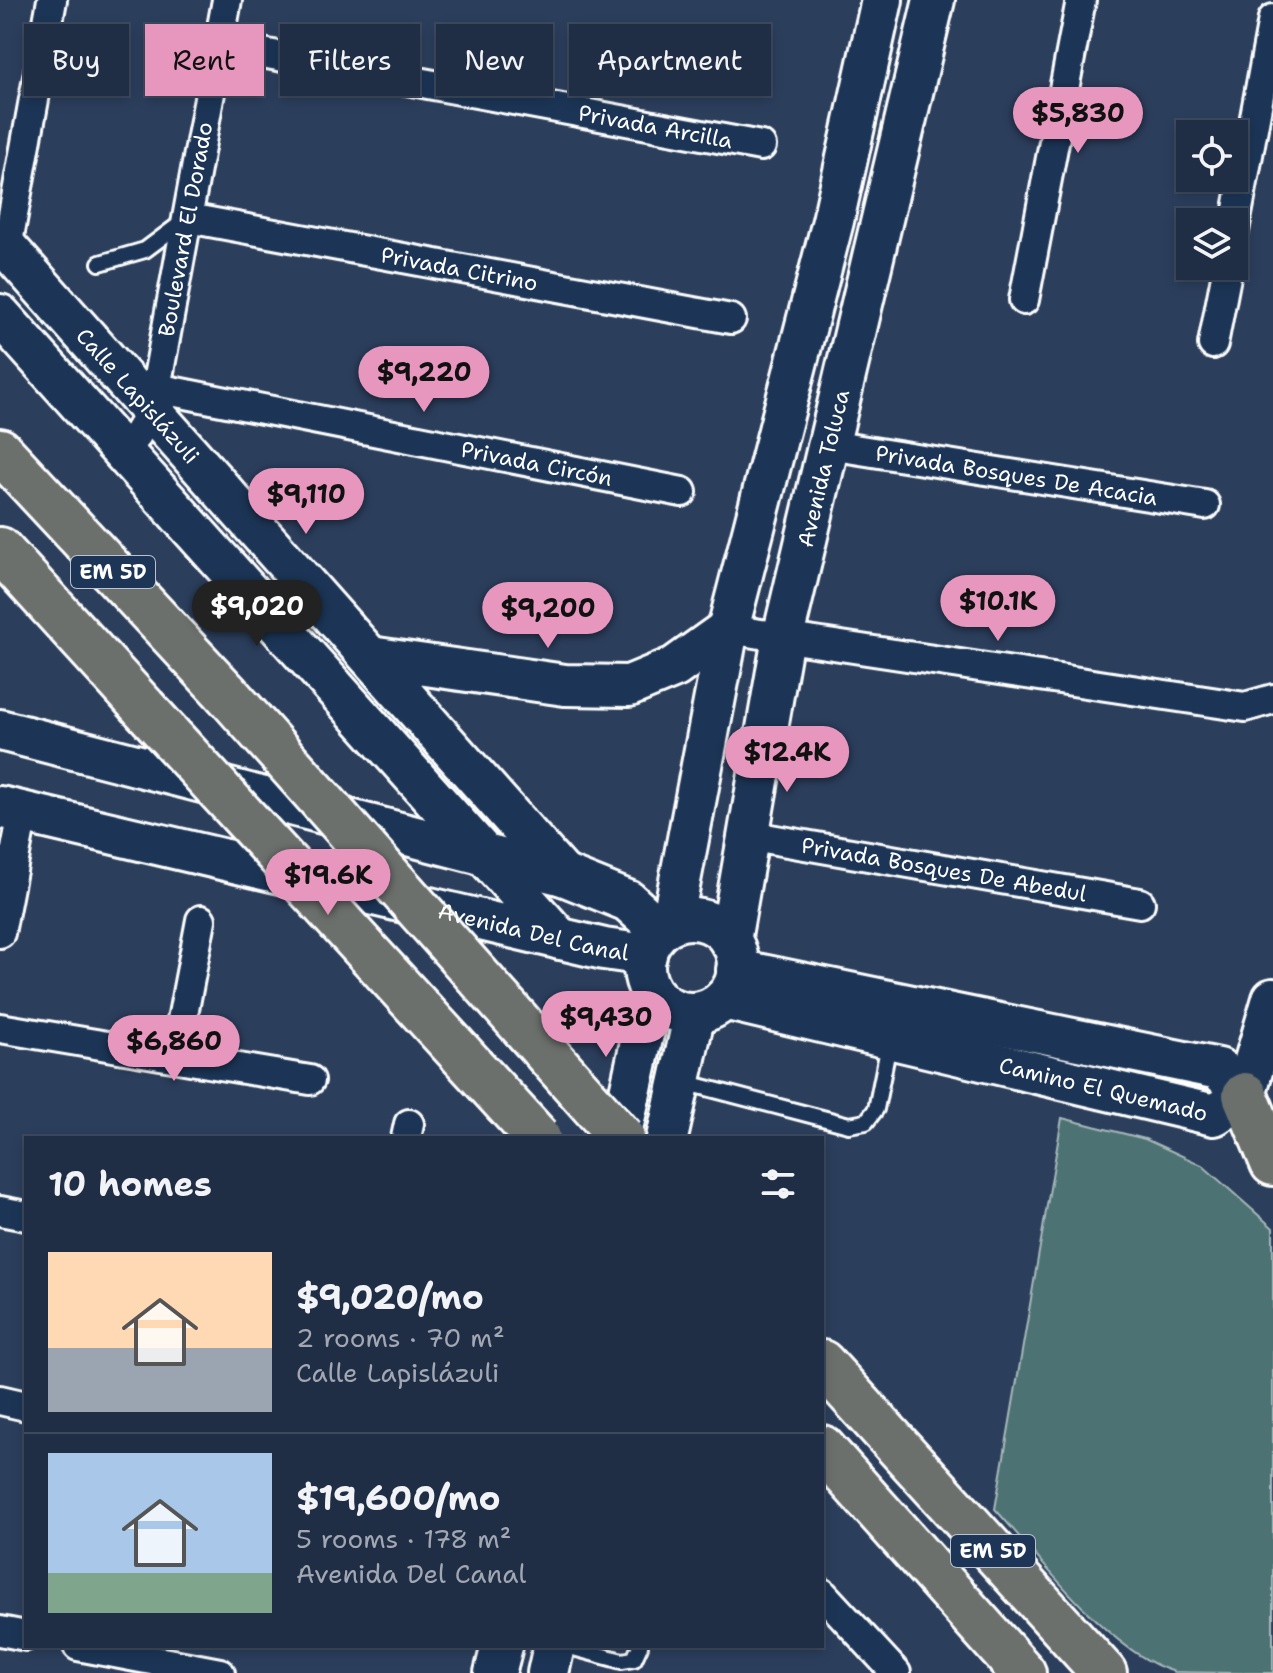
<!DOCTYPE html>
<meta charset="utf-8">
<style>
body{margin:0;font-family:"Shantell Sans",sans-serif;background:#28364c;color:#f1f3f6;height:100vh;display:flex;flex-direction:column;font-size:30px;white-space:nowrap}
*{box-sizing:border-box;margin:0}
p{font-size:26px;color:#a2a8b3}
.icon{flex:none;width:44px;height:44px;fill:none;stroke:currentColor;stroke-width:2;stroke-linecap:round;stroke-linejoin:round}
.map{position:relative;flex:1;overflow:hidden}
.details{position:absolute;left:24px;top:1136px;width:800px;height:512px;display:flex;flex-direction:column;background:#202e45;border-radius:0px;box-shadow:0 4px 12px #0003,0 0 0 2px #3d4a5e}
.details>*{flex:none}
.banner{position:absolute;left:24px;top:24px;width:800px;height:72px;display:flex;gap:16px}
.tools{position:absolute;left:1176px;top:120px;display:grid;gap:16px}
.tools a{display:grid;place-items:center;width:72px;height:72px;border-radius:0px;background:#202e45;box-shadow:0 4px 12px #0003,0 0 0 2px #3d4a5e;font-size:40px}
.price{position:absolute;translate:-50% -68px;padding:0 18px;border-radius:28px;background:#e797bd;color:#111;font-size:26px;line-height:52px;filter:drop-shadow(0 2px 4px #0008)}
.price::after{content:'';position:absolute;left:50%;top:48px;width:24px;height:18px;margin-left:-12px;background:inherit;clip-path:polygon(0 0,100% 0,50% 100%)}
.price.on{background:#222;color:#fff}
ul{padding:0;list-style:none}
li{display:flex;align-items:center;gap:24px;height:200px;padding:0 24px}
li+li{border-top:2px solid #3d4a5e}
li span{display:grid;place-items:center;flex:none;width:224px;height:160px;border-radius:0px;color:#555}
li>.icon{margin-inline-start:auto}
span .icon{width:96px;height:96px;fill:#fffc;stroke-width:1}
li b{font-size:34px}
h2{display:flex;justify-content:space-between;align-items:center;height:96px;padding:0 24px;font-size:34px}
.pill{padding:0 28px;border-radius:0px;background:#202e45;box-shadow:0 4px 12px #0003,0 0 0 2px #3d4a5e;font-size:28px;line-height:72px}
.pill.on{background:#e797bd;color:#111}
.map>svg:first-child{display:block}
.green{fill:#4e7273;stroke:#a6b8b9;stroke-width:2}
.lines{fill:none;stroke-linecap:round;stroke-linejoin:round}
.lane-casing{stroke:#fff;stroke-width:20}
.street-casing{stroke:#fff;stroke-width:34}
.secondary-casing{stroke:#fff;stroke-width:46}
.highway-casing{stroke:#fff;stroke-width:50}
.lane{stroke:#1d3557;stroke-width:14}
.street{stroke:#1d3557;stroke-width:28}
.secondary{stroke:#1d3557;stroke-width:40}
.highway{stroke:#6c706d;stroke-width:44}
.highway-bridge-casing{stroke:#fff;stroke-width:50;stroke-linecap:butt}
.highway-bridge{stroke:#6c706d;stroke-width:44}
.labels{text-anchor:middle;stroke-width:6;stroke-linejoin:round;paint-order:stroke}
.shield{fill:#1d3557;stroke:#bbc2cd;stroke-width:2}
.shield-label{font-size:20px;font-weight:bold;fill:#fff}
.street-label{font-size:22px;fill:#fff;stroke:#1d3557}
</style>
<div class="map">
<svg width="1273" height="1673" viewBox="0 0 1273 1673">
<rect width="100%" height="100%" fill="#2b3e5c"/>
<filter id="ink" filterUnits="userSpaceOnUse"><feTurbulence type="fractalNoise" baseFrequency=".0125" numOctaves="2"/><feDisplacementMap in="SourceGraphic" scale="16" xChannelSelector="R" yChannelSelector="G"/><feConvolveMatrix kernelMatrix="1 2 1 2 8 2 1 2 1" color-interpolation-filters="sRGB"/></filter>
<g filter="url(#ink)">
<path class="green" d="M1062 1118 1145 1139 1202 1165 1273 1228V1673C1243 1673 1204 1673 1175 1672 1110 1654 1041 1559 995 1509Z"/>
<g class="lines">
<defs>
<path id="lane" d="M100 263 145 250 184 221
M680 1081 849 1125 866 1122 876 1109 890 1039
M566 1646 622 1661 634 1659 640 1646"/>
<g id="street">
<path id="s1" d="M219 45 761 146"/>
<path id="s2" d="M188 218 731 319"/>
<path d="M1234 231 1273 19"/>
<path d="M7 248 52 0"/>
<path d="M1024 300 1081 0"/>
<path d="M1213 344 1228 266"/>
<path id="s3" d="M156 388 682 492"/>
<path id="s4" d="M829 445 1205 505"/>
<path id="s5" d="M126 453 152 410 227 0"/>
<path d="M728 629 1245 707 1273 699"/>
<path id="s6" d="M747 835 1140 903"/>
<path d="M0 933 23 813"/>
<path d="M0 1028 310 1080"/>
<path d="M175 1057 201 920"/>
<path d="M406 1138 409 1124"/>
<path d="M0 1211 26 1216"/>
<path d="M0 1400 26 1406"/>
<path d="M822 1593 896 1673"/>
<path d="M0 1631 26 1636"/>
<path d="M78 1646 220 1673"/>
</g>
<g id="secondary">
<path id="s7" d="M0 240 563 875"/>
<path d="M0 315 560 939"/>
<path d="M370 657 565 685 629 686 675 667 728 629"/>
<path d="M0 730 563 875 628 901 660 930"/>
<path id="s8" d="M0 807 604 949 646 955"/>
<circle cx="691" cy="966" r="47"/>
<path d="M672 923 728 629 833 221 882 0"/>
<path id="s9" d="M730 941 783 637 934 0"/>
<path d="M737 970 1219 1069 1245 1095"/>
<path id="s10" d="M724 999 1214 1115 1245 1095"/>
<path d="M1245 1095 1273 999"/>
<path d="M620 1138 652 993"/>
<path d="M667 1138 695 1013"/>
<path d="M495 1673 502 1646"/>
<path d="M548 1673 554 1646"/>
</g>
<path id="highway" d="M0 451 226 693
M0 550 144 708
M1245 1095 1273 1163
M822 1363 1104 1673
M822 1448 1023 1673"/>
</defs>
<use href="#lane" class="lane-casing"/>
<use href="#street" class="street-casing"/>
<use href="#secondary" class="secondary-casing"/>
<use href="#highway" class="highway-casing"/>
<use href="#lane" class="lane"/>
<use href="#street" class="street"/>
<use href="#secondary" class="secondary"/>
<use href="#highway" class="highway"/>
<defs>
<path id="highway-bridge" d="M226 693 622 1138
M144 708 538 1138"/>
</defs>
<use href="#highway-bridge" class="highway-bridge-casing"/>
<use href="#highway-bridge" class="highway-bridge"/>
</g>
</g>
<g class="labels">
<g class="shield">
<rect x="71" y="556" width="84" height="32" rx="6"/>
<rect x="951" y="1535" width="84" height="32" rx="6"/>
</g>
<g class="shield-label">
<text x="113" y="579">EM 5D</text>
<text x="993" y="1558">EM 5D</text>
</g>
<g class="street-label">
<text dy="8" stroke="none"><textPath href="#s1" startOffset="444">Privada Arcilla</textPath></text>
<text dy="8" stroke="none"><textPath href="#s5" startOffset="234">Boulevard El Dorado</textPath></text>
<text dy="8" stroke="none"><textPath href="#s2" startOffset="276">Privada Citrino</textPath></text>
<text dy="8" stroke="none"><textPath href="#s7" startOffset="208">Calle Lapislázuli</textPath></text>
<text dy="8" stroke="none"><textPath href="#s3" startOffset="388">Privada Circón</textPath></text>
<text dy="8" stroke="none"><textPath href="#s9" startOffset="482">Avenida Toluca</textPath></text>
<text dy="8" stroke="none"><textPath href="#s4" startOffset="190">Privada Bosques De Acacia</textPath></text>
<text dy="8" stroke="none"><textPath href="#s6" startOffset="200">Privada Bosques De Abedul</textPath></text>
<text dy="8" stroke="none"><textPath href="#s8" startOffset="548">Avenida Del Canal</textPath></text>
<text dy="8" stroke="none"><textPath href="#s10" startOffset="390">Camino El Quemado</textPath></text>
</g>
</g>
</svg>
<div class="tools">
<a><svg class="icon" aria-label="locate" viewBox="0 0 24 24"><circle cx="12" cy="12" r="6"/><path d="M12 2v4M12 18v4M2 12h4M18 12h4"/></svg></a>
<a><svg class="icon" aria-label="layers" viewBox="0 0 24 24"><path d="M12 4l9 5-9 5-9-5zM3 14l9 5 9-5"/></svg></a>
</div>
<b class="price" style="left:1078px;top:155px">$5,830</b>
<b class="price" style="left:424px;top:414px">$9,220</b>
<b class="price" style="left:306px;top:536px">$9,110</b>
<b class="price" style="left:998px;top:643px">$10.1K</b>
<b class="price on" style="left:257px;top:648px">$9,020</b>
<b class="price" style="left:548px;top:650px">$9,200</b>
<b class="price" style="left:787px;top:794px">$12.4K</b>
<b class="price" style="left:328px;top:917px">$19.6K</b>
<b class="price" style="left:606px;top:1059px">$9,430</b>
<b class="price" style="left:174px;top:1083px">$6,860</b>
<div class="banner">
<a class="pill">Buy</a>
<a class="pill on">Rent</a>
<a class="pill">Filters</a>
<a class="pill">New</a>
<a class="pill">Apartment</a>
</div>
<section class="details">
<h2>10 homes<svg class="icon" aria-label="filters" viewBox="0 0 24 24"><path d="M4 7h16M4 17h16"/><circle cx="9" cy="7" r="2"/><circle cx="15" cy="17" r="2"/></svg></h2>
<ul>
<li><span style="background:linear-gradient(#ffd9b3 60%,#9aa5b1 0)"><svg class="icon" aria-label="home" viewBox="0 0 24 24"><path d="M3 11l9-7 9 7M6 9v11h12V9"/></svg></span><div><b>$9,020/mo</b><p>2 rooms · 70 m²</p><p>Calle Lapislázuli</p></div></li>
<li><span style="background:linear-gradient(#a9c7e8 75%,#7fa58c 0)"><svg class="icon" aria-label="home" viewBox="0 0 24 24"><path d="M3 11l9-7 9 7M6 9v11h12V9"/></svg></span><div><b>$19,600/mo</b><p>5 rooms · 178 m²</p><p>Avenida Del Canal</p></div></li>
</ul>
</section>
</div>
